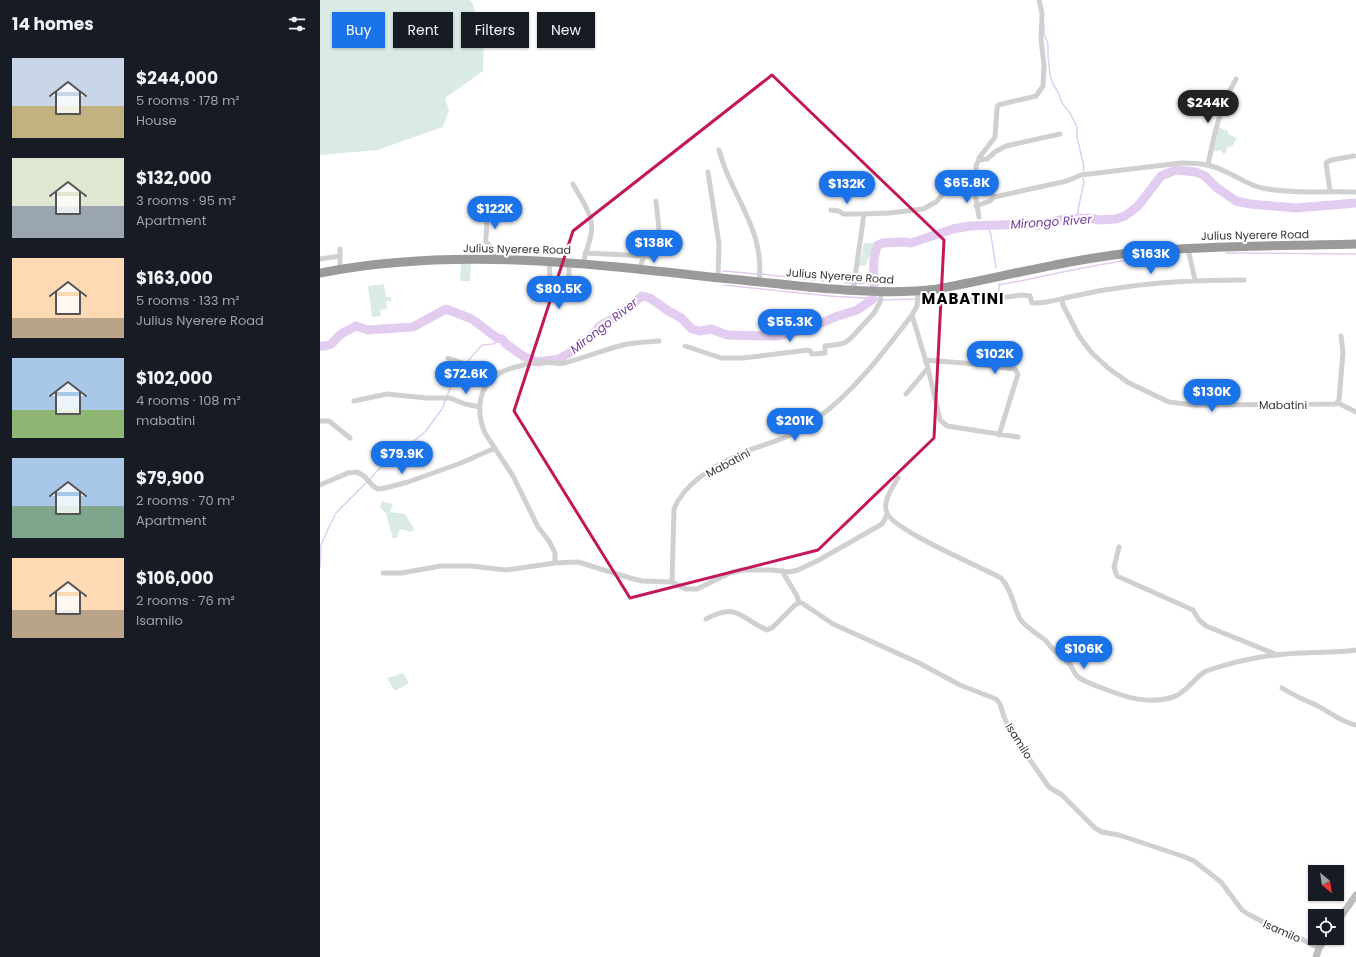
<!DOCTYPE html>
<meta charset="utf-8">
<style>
body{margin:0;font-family:Poppins,sans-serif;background:#242831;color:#f1f3f6;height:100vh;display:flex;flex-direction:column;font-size:15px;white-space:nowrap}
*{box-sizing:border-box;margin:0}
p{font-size:13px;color:#9ea1a6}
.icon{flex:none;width:22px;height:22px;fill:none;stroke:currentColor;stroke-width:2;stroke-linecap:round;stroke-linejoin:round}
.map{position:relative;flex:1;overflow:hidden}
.details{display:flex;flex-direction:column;background:#171b24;width:320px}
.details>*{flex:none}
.guide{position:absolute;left:12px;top:12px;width:380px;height:36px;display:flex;gap:8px}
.needle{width:26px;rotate:150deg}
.tools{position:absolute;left:988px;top:865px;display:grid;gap:8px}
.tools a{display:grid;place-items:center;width:36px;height:36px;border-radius:0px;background:#171b24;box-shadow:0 1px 3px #0004;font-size:20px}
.price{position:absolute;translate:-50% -34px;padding:0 9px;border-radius:14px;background:#1a73e8;color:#fff;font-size:13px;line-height:26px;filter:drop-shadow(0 1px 2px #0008)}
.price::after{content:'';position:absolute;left:50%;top:24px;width:12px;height:9px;margin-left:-6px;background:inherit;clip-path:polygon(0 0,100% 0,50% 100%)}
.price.active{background:#222;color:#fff}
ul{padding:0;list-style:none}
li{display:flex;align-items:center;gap:12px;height:100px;padding:0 12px}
li span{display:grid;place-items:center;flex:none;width:112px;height:80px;border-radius:0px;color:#555}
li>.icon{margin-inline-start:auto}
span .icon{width:48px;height:48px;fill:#fffc;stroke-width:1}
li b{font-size:17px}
h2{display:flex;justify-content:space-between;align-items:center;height:48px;padding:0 12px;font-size:17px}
.tag{padding:0 14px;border-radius:0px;background:#171b24;box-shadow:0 1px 3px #0004;font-size:14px;line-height:36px}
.tag.active{background:#1a73e8;color:#fff}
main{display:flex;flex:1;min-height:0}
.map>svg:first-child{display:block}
.green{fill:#daebe6}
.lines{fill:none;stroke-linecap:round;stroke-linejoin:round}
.stream{stroke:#e2cdf0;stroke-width:1.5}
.river{stroke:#e2cdf0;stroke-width:9}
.street{stroke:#d0d0d0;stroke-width:5}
.secondary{stroke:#bdbdbd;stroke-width:7}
.highway{stroke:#9a9a9a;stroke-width:9}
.marked{fill:none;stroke:#c2185b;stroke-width:3;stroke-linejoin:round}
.labels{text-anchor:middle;stroke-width:4;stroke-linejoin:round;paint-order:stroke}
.street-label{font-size:11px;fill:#333;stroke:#fff}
.water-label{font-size:12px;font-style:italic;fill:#743a9c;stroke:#fff}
.district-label{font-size:15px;font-weight:bold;letter-spacing:1px;fill:#000;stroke:#fff}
</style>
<main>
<section class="details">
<h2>14 homes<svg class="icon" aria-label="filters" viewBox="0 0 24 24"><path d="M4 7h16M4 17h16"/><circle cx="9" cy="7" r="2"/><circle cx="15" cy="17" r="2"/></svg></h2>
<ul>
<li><span style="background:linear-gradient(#c9d6e8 60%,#c2b280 0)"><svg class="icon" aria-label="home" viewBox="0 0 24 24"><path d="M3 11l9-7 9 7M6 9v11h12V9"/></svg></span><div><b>$244,000</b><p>5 rooms · 178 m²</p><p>House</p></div></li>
<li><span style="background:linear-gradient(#dfe7d0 60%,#9aa5b1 0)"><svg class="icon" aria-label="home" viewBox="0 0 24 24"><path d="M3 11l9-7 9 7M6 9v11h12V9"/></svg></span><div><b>$132,000</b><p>3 rooms · 95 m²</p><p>Apartment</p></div></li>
<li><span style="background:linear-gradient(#ffd9b3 75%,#b9a48a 0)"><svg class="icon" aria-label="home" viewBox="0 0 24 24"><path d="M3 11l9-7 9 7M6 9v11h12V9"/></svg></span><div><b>$163,000</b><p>5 rooms · 133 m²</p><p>Julius Nyerere Road</p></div></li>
<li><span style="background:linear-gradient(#a9c7e8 65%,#8fb573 0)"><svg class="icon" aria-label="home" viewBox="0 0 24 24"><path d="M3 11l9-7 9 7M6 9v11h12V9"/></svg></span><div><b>$102,000</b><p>4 rooms · 108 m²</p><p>mabatini</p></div></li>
<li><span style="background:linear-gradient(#a9c7e8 60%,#7fa58c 0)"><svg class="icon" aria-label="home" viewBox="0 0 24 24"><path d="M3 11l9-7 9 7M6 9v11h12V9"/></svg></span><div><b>$79,900</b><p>2 rooms · 70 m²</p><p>Apartment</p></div></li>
<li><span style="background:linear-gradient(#ffd9b3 65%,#b9a48a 0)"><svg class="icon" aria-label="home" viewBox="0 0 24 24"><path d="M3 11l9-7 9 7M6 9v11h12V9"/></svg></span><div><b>$106,000</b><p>2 rooms · 76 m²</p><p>Isamilo</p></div></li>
</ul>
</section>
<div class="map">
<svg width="1036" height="957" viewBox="0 0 1036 957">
<rect width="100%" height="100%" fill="#fff"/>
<path class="green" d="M0 0H150L153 4 164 44 163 71 125 98 129 110 123 127 57 150 0 155Z
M898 127 908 131V134L917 138 912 147 908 146 905 155 900 150 892 152Z
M544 243H556L545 266H539Z
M141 264H151L150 281H140Z
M64 284 66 297H71V301H66L67 309 60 310 61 316 52 317 48 286Z
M62 501 73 504 70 512 85 514 94 529 91 532 80 529 77 537 73 539 66 514 60 507Z
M83 673 89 683 75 691 67 678Z"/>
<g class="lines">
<path class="stream" d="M724 24V34L728 44V56L730 75 733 84 738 92 742 103 750 113 757 127V137L764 167 763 172
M758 219V210L764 182 763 178
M668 226 671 235 676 268
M906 253 1036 254
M403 271 437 274
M441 274 494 280
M500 280 504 281
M525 283H531
M536 284 548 283 554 279
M404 285 510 296 543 298H547L550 302
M679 285C722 277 765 266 809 260
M652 298 679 293V284
M601 299 620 300 643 295 648 297
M552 300H558
M562 300 594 299
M147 362 162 345 173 344 182 339
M50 479 57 471 105 432 122 409 138 368 145 365
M0 567 1 545 9 527 16 513 47 482"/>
<path class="river" d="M554 285C554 272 552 257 558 245L563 243 584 242 591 243 633 229 650 226 707 224 719 225 745 219 770 218 779 220 796 219 805 216 818 206 841 176 856 170 876 172 885 176 897 188 916 201 930 204 976 208 1036 203
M0 346C14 347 12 341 21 334 26 331 31 329 36 326L48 330 93 327 126 309 152 319 177 338 182 339 186 344 203 356 217 362 239 359 259 347 271 336 281 325 296 317 322 296 330 298 347 310 361 318 372 329 380 331 391 329 407 335 444 336H457L488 329 515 317 537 310 553 299"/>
<path class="street" d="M399 150C402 160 405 170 410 180 426 215 444 242 439 282
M659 160V158L675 137 677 109 678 105 716 96 723 86 724 65 721 39 722 13 719 0
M888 165C894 134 900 107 916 79
M388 172 399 244 398 278
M253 184C259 196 269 208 271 221 274 234 266 250 263 263
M658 184 669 191 674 197 747 181 761 175 861 163C877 163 892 164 906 172 918 177 929 185 942 188 972 194 1005 191 1036 192
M654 187 659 217
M1010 191 1006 163 1011 160 1034 156
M656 206 670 201 674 197
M511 210 519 211 523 214H544L569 213 603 209 616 202 624 193 657 186 658 184 656 165 659 160 667 159 675 152 686 146 740 134
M161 214C171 219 165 232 166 242L172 248 175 259
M868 249 875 280
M265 253 329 256 335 255C343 243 337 215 336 201
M0 259 20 256
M229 261 231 295 233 300 236 302 246 299 249 296V262
M20 269V249
M319 270 324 256
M533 291 544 214
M742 299 743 305 759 336 771 352 788 368 809 383 849 402 874 405 1016 404 1019 400 1023 352 1021 336
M644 300 651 299 653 301H656L702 295 710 296 712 303C727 304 739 299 754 296 771 292 788 289 805 287 845 281 884 280 924 280
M592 315 608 368 620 420 627 426 698 437
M365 346 401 358H423L488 350 490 351 492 354 505 353V346L521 344 526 342 531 338 554 313 560 302 561 292
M128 358 163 370 179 373
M605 360 656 364 695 369 698 374 679 435
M586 394 608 368
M34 401 67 394 107 398H130L145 404 160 407
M1018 403 1036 412
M0 421H9L30 438
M578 478C572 488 562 502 567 513 573 530 661 567 681 578 692 590 693 605 700 619 704 626 719 635 725 640 727 642 729 645 731 647 737 654 746 659 751 666 753 670 754 673 757 676 764 682 774 685 782 688 805 697 828 705 853 697 866 693 874 678 886 671 916 661 949 654 980 653 999 652 1017 653 1036 650
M0 485 28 473 37 472 44 476 53 486 58 489 65 488 88 482 141 463 175 448
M799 547 794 567 797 576 873 610 879 620 886 626 955 654
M235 563V553L229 541 218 527 193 476 165 433C161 424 159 415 160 404 163 372 193 366 220 362 228 361 236 365 244 363 264 358 283 350 303 345 314 342 327 342 339 341
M462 571 477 596 479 603
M63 573H81L121 566H151L186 570 235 563 258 562 310 578 322 581 352 582 366 589H377L410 573 422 570H452L470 572 478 570 499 560 562 524 565 519 567 514
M352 582 354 509C365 480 405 460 432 449 447 444 463 439 477 432 484 428 491 422 498 418 536 389 563 353 592 315L597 306 598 292
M386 619C419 602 419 618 447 630L453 627 475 605 479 603H482L513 624 599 663 640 685 676 699 680 704 684 717 693 736 729 787 742 795 775 828 782 832 799 835 865 857 874 861 901 882 922 910 928 914 947 924 981 939 999 948
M962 688C973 695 984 700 996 705 1010 712 1021 722 1036 725"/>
<path class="secondary" d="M1017 922 1036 895
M996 957 999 948 1006 938"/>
<path class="highway" d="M0 273C132 247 267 263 400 278 433 281 466 285 499 288 538 291 578 294 617 289 687 276 758 257 829 251 898 245 967 246 1036 244"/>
</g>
<path class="marked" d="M452 75 624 240 614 438 498 550 310 598 194 411 253 231Z"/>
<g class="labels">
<g class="street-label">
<text transform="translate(935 235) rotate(-1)" y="4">Julius Nyerere Road</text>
<text transform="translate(197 249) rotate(1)" y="4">Julius Nyerere Road</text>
<text transform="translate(520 276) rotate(4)" y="4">Julius Nyerere Road</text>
<text x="963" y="409">Mabatini</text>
<text transform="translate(408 463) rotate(-28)" y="4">Mabatini</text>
<text transform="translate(699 741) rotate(58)" y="4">Isamilo</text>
<text transform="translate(962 931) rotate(24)" y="4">Isamilo</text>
</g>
<g class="water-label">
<text transform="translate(731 222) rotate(-4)" y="4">Mirongo River</text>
<text transform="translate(284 326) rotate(-38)" y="4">Mirongo River</text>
</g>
<g class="district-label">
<text x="643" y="304">MABATINI</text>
</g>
</g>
</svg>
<div class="tools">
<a><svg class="needle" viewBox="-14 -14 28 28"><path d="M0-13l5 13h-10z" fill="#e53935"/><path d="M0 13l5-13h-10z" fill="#9ea1a6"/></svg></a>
<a><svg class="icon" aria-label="locate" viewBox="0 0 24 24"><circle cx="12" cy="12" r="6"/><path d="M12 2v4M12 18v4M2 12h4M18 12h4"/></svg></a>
</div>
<b class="price active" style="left:888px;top:124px">$244K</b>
<b class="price" style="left:647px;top:204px">$65.8K</b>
<b class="price" style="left:527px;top:205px">$132K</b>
<b class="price" style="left:175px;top:230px">$122K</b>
<b class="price" style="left:334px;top:264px">$138K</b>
<b class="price" style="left:831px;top:275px">$163K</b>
<b class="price" style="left:239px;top:310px">$80.5K</b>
<b class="price" style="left:470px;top:343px">$55.3K</b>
<b class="price" style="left:675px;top:375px">$102K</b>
<b class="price" style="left:146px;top:395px">$72.6K</b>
<b class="price" style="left:892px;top:413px">$130K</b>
<b class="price" style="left:475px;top:442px">$201K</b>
<b class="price" style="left:82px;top:475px">$79.9K</b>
<b class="price" style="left:764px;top:670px">$106K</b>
<div class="guide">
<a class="tag active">Buy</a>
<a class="tag">Rent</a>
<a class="tag">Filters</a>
<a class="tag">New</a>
</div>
</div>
</main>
